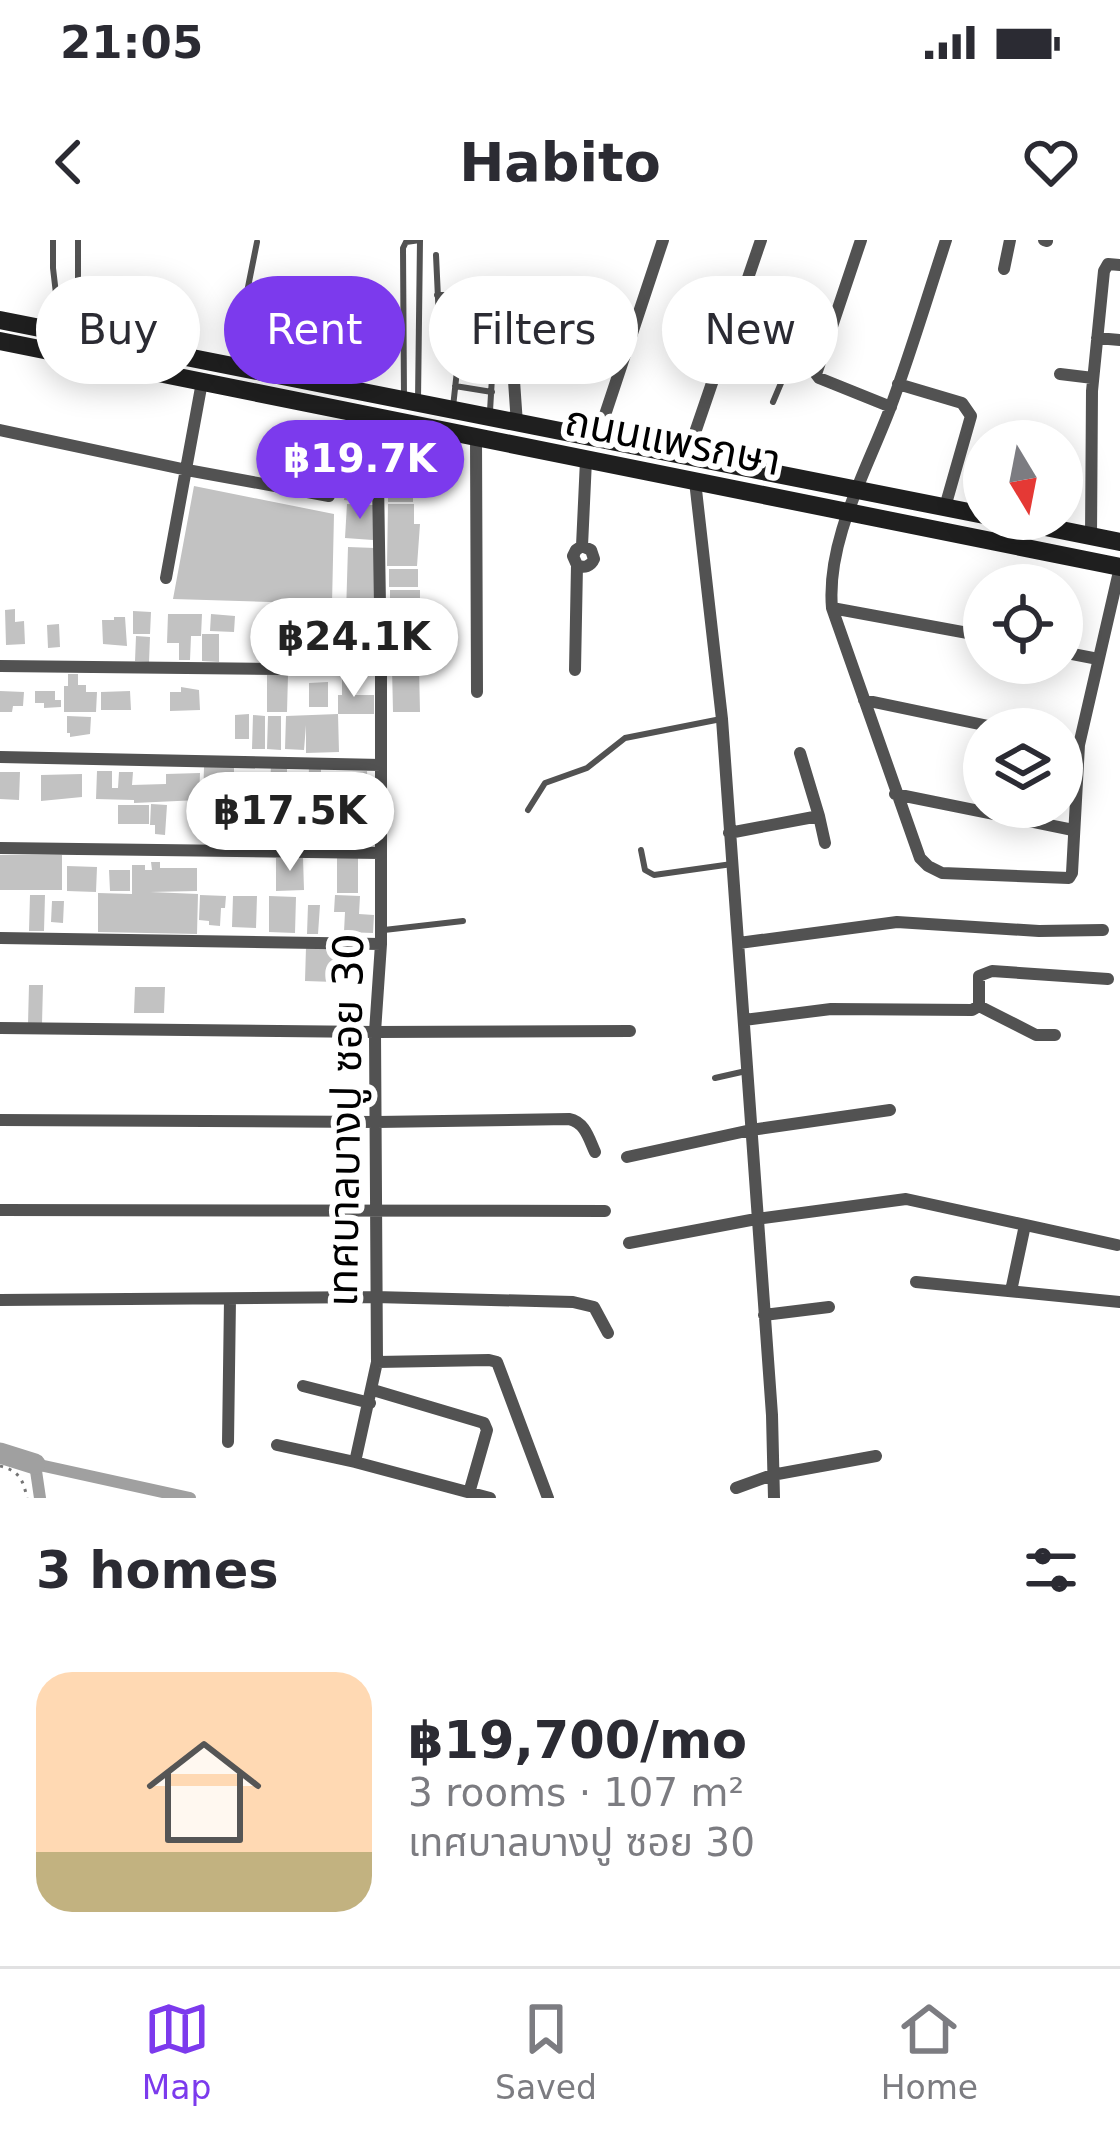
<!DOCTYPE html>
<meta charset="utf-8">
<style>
body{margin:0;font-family:"DejaVu Sans","Noto Sans Thai",sans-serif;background:#f2f2f3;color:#2b2b33;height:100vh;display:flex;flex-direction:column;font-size:45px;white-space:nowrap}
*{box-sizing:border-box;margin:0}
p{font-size:39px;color:#7c7c81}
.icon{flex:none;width:66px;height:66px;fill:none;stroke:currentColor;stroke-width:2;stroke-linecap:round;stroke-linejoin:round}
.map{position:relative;height:1258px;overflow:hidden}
.side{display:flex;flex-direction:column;background:#fff;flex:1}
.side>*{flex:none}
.guide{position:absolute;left:36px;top:36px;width:1050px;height:108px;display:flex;gap:24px}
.needle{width:78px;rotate:170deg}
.fabs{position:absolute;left:963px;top:180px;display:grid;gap:24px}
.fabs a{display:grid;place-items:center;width:120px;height:120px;border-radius:50%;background:#fff;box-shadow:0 6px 30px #0003;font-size:60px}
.price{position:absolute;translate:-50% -102px;padding:0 27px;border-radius:42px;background:#fff;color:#222;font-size:39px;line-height:78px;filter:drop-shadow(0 3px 6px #0008)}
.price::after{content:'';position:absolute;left:50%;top:72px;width:36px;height:27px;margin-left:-18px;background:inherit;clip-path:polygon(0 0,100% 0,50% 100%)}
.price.active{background:#7c3aed;color:#fff}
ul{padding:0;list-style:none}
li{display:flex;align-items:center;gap:36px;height:300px;padding:0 36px}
li span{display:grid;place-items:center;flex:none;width:336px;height:240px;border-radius:36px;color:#555}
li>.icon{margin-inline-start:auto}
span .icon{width:144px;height:144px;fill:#fffc;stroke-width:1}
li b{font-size:51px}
h2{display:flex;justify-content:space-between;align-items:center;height:144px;padding:0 36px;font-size:51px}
.pill{padding:0 42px;border-radius:54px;background:#fff;box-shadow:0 6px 30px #0003;font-size:42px;line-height:108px}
.pill.active{background:#7c3aed;color:#fff}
.status{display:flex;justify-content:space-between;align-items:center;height:84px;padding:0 60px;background:#fff;direction:ltr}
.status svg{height:33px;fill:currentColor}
header{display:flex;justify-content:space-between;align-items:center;height:156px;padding:0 36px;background:#fff;font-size:54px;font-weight:800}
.menu{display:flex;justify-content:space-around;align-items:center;height:168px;border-top:3px solid #e1e1e2;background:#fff;font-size:33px;color:#7c7c81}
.menu a{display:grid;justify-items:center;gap:6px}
.menu .active{color:#7c3aed}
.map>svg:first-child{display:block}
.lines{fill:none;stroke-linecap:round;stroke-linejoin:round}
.canal{stroke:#a0a0a0;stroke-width:12}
.river{stroke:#a0a0a0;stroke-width:21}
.building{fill:#c2c2c2}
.path{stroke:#747474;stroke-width:3;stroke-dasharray:3 6;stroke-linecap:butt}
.lane{stroke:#525252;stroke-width:6}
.street{stroke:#525252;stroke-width:12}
.secondary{stroke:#1f1f1f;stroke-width:18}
.labels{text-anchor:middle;stroke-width:12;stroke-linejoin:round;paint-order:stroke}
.street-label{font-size:42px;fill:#000;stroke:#fff}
</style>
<div class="status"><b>21:05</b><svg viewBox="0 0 49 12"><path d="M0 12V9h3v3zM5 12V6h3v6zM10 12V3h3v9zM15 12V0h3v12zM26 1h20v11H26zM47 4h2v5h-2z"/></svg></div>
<header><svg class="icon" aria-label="back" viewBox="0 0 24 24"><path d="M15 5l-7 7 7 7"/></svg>Habito<svg class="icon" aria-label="heart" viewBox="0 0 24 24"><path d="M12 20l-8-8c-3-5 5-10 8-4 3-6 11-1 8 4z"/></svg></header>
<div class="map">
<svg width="1120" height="1258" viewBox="0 0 1120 1258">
<rect width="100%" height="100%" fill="#fff"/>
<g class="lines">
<path class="canal" d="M40 1258 35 1224 190 1258"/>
<path class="river" d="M0 1213 35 1224"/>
</g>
<path class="building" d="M349 190 375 193 371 226 344 223Z
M390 203H418V230L390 231Z
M348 225 375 228 371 263 344 260Z
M388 234H413V262H388Z
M194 246 334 274 332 364 173 359Z
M347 264 373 265V300L345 298Z
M388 264H414V284H420L417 326H387Z
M348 307 375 308 374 374H346Z
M389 329H418V347H389Z
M390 350H420V360H390Z
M390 363H419V373H390Z
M15 369V382L24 381 25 404 6 405 5 370Z
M133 371 151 372 150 394H133Z
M168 374H202L201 396H191L190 420H179V403H167Z
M211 374 235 376 234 392 210 391Z
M114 377H125L127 406 103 404 102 380H114Z
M418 381 420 472H393L391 382Z
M59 384 60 407 48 408 47 385Z
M343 386H368L367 419H343Z
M297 392 334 393 333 420H297Z
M202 394H219V422L202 421Z
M136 396 150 397 149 422 135 421Z
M68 434H78V445H86V452H97L96 472H64V446H68Z
M267 435H288L287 472H267Z
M342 438H354V455H374V474H338V455H342Z
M328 442V467H309V443Z
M181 447 199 450 200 470 170 471V452H181Z
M0 451 24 452 23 466H13L12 472H0Z
M35 451H55V460H61V467L44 468V463H35Z
M130 451 131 470H101V452Z
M249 474V499H235V475Z
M338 474 339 512 306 513V485L304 510 285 509 286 476Z
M253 475 265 476V509H252Z
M67 476 91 477 90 494 70 497V493H67Z
M268 476H281V510L267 509Z
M271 525 287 526V544H305V561L287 560V548H270Z
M309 526H321V537H330V560L308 559Z
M204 527H234V538L247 539V560L203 562Z
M97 531H112V548H118L119 532H133L132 545 166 544V534L200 533 199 560 134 563V560L96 559Z
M367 531 369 582 339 584 336 533Z
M0 532H20L19 560 0 559Z
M82 534V557L41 561V535Z
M151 564 167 565 165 595 155 594V585H150Z
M118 565H149V584H118Z
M319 565H332V599H319Z
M372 587V603H337V588Z
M0 615H62V650H0Z
M358 616V653H337V617Z
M276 618H303L304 650 276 651Z
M151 622H160V628H197V651L150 652 198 654 197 694 98 692V653L132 654V625H145V630H152Z
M67 626 97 627 96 652 67 651Z
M109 630H130V651H110Z
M30 655H45L44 691H29Z
M200 655 226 656 225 668H221L220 686 209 685V681L199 680Z
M335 655 360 656 359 674 374 675 373 693 344 692 345 672H334Z
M233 656H257L256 688 232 687Z
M269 656 296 657 295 693 269 692Z
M52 661H64L63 683 51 682Z
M308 665H320L318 694H307Z
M306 707H336L335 742 305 741Z
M29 745H43L42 784H28Z
M135 747H165L164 773H134Z"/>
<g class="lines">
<path class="path" d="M0 1226C19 1231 23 1239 27 1258"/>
<path class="lane" d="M53 0V28L60 88
M78 0V92
M436 15 440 101 459 112
M437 55C457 55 483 54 496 70L490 171
M233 122 257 2
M455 146 492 152
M404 158 403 8 406 2 420 0
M418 160 420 0
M773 162 795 110 806 109 820 115
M453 167 459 112 494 117
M528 570 545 543 587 528 625 498 721 479
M641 610 645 630 654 635 732 624
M384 690 463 681
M715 838 746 831"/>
<path class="street" d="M861 0 816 134 819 138 891 167
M946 0C928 55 911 112 891 166 868 228 826 300 832 368L920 618 928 626 942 633 1069 638 1072 633 1079 505 1120 327
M1044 0 1047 1
M1004 29 1010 0
M509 69 517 184
M1097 98 1120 100
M1060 134 1093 138
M898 144 962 163 971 176 945 267
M0 190 187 230 329 256
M476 197 477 452
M597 199 663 0
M687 216 761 0
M695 241 722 479 772 1175 774 1258
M1091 296 1092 151 1104 31 1108 24 1120 25
M582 306 586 220
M166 338 202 142
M832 368 984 396
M976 394 984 367
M1062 412 1098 419
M0 426 381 430
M575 430 577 325 573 316 576 310 582 306 591 310 594 319C591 326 584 329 577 325
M864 460 1003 489
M0 517 381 525
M895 554 1073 590
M819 576 825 603
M729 593 819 576 800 513
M0 608 380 613
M0 698 381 704
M739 703 897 682 1039 691 1103 690
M979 766 1036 795H1055
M744 780 831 769 972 770 979 766V736L992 731 1108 739
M0 788 375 792 630 791
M0 880 377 882 569 879C585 882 589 899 595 912
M627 917 751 890 890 870
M0 970 605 971
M629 1003 756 979 906 959 1117 1005
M916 1042 1120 1062
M1011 1051 1025 985
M0 1060 375 1057 573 1062 594 1067 608 1093
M764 1075 829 1067
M377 1122 489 1120 497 1122 548 1258
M303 1146 370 1163
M373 1150 484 1183 487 1190 469 1253
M228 1202 230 1059
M277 1205 355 1222 490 1258
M355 1222 377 1122 375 792 381 704V430L377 177
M736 1248 772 1235 876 1216"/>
<path class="secondary" d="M0 80 984 275
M0 101 1120 327
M1006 279 1120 302"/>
</g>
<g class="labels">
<g class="street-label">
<text transform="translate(673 200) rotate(11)" y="15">ถนนแพรกษา</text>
<text transform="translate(345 880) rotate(-89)" y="15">เทศบาลบางปู ซอย 30</text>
</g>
</g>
</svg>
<div class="fabs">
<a><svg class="needle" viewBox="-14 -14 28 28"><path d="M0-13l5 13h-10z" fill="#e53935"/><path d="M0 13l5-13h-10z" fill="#7c7c81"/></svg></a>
<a><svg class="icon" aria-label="locate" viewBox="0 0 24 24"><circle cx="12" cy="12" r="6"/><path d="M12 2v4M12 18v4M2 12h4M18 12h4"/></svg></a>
<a><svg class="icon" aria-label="layers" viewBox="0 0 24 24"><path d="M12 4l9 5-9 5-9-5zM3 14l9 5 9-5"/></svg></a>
</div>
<b class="price active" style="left:360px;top:282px">฿19.7K</b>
<b class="price" style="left:354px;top:460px">฿24.1K</b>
<b class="price" style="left:290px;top:634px">฿17.5K</b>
<div class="guide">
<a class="pill">Buy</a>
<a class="pill active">Rent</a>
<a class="pill">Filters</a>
<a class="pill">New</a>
</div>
</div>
<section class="side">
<h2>3 homes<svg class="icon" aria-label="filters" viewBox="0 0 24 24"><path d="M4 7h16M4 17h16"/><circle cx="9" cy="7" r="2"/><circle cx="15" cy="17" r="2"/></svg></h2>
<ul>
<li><span style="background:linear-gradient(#ffd9b3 75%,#c2b280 0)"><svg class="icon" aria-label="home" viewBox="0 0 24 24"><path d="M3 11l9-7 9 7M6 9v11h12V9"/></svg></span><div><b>฿19,700/mo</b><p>3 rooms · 107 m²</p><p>เทศบาลบางปู ซอย 30</p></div></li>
</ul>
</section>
<nav class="menu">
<a class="active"><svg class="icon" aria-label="map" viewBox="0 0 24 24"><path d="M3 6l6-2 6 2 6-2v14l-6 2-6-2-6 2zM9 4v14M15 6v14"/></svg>Map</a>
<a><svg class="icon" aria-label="saved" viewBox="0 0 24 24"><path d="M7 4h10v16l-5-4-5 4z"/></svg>Saved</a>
<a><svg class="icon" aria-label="home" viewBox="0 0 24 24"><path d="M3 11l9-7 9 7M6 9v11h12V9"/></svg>Home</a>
</nav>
